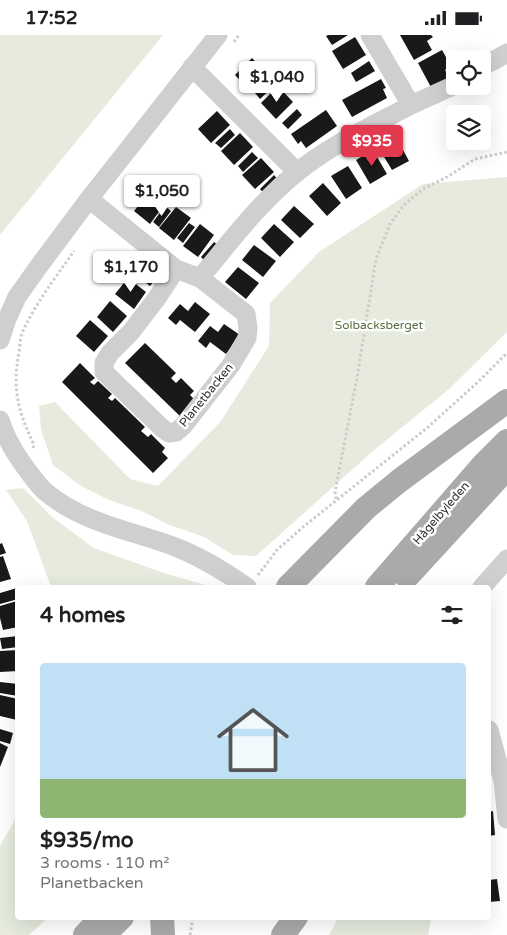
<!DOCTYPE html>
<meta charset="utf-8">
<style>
body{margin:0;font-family:"Varela Round",sans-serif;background:#f2f2f2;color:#202124;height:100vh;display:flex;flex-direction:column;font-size:19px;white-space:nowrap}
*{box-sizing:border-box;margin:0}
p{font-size:16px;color:#757577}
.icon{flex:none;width:28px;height:28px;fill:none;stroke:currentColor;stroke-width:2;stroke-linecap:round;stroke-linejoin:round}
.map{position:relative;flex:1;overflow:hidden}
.panel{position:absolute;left:15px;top:550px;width:476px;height:335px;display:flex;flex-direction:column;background:#fff;border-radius:5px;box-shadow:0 5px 20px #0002}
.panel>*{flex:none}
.tools{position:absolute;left:446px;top:15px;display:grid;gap:10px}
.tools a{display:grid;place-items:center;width:45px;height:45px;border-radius:5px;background:#fff;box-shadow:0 5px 20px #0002;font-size:25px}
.price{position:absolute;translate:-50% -42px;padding:0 11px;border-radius:5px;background:#fff;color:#222;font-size:16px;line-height:32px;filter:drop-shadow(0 1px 2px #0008)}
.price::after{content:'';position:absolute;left:50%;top:30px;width:15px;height:11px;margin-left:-8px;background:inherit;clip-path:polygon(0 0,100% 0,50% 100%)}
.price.on{background:#e3394f;color:#fff}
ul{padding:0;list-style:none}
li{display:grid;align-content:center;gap:10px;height:265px;padding:0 25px}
li span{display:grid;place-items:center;height:155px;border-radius:5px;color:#555}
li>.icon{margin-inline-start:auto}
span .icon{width:90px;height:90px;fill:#fffc;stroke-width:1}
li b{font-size:21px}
h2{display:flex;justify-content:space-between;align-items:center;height:60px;padding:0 25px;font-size:21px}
.status{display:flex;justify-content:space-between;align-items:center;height:35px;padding:0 25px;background:#fff;direction:ltr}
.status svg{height:14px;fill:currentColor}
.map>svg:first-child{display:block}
.green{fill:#e6ebde}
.building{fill:#191919}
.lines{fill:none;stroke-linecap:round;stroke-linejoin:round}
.path{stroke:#ccc;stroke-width:3;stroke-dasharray:2.5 2.5;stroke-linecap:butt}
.minor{stroke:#cfcfcf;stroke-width:19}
.major{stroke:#aaa;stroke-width:24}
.labels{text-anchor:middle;stroke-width:5;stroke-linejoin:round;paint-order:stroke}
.park-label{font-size:12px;fill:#586e3f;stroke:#fff}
.street-label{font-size:12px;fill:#323232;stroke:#fff}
</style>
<div class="status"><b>17:52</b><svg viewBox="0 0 49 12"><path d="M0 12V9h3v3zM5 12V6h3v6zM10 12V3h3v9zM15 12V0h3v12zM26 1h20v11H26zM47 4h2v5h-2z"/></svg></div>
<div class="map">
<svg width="507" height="900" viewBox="0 0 507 900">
<rect width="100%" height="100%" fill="#fff"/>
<path class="green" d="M0 0H163L0 200Z
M507 142V297L449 354 373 416 256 521 233 520 204 502 167 489 142 476 109 465 81 451 53 430 41 395 39 371 55 367 130 444 158 451 221 386 269 311 270 268 319 217 423 149Z
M23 453 52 482 94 513 164 538 212 552H51L27 486 6 455Z
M17 781 18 882 48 883 29 900H0V811Z
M338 883V882L431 883 428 900H329Z"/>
<path class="building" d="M328 0H348L332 10 326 1Z
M400 0H431L433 2 427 6 432 15 414 25Z
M355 2 366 20 343 34 332 16Z
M442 15 451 31 445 35 451 45 433 56 418 28Z
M252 23 267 39 250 56 235 40Z
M369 26 375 36 356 47 351 38Z
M269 44 275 50 260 64 255 58Z
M381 44 386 53 383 54 387 63 352 82 342 65Z
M278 51 293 67 276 84 261 68Z
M297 74 302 80 288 94 282 88Z
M326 75 337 91 306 113 301 106 298 109 291 99Z
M217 76 230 90 211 108 198 94Z
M230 94 235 100 221 113 215 108Z
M240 98 253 112 234 130 221 116Z
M396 102 409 126 392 135 378 112Z
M373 115 387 139 370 149 356 125Z
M252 117 258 123 243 137 238 131Z
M261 123 274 137 255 154 242 140Z
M348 131 362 153 346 164 331 141Z
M274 140 279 146 265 160 260 154Z
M323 148 341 168 327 181 309 161Z
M152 154 167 166 150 189 134 176Z
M165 171 171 176 159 192 153 187Z
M294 171 314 189 300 203 281 185Z
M176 172 191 183 174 205 159 193Z
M189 188 195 192 183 208 177 203Z
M200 189 214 200 198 222 183 211Z
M274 189 294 207 280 222 261 203Z
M214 207 220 212 207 228 201 222Z
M254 210 276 226 263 242 242 225Z
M146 222 163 235 150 251 133 238Z
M238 232 259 248 246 264 225 247Z
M128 243 146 257 134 274 115 259Z
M110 266 127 281 113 297 97 282Z
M195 267 210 279 195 297 180 285 176 290 168 283 180 269 188 276Z
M90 285 108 301 94 317 76 301Z
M224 289 240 300 226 319 210 307 206 313 198 306 210 291 218 297Z
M145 308 176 338 171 343 176 348 181 343 194 356 190 360 197 367 182 383 125 328Z
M80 328 95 343 90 347 94 350 98 346 112 359 108 363 112 366 115 363 145 392 141 396 148 402 151 399 165 413 162 417 168 423 153 438 62 347Z
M2 508 6 518 0 520V509Z
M3 521 11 544 0 547V522Z
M17 553 18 564 0 569V558Z
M17 566 18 592 3 595 0 583V571Z
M18 601V612L2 614 0 603Z
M18 615V636L0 637V616Z
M0 647 18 649V661L0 658Z
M0 660 18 664 17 685 0 681Z
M0 694 13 698 10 709 0 706Z
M0 708 8 712 0 732Z
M493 776 495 800 489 801V777Z
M497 844 500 866 489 867V845Z"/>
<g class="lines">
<path class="path" d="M234 7 239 0
M33 413 34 410C18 376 12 355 19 317 20 311 20 304 22 298 35 269 56 242 74 216
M336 464 335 457 357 343 376 224 390 189 404 170 423 154 447 142 475 124 507 117
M258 540 277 515 303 492 427 393 478 347 507 318
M190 900 193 882"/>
<path class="minor" d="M370 0 411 70 455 50
M192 32 297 137
M482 32 507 18
M89 164 176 234 157 263 131 297 110 318 104 328V337L162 393 169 398 176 397 184 390 231 330 247 303 248 293 246 279 200 243 176 234
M200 243C230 207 259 168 296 138 330 110 372 91 411 70
M0 305 7 284 17 262 39 231 89 164 218 0
M0 385C5 402 14 417 25 432 32 441 38 451 47 458 82 487 128 495 170 510 198 520 222 535 247 552
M482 552 507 524
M489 695 503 746 507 784"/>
<path class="major" d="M407 542 507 433
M288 552 366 473 399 446 507 366
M377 552 484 429 507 406
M162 882 163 900
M85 900 102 882
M104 900 122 882
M283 900 296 882"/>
</g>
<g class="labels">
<g class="park-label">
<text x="379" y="294">Solbacksberget</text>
</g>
<g class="street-label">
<text transform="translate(206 360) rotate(-51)" y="4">Planetbacken</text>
<text transform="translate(441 478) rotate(-49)" y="4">Hågelbyleden</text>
</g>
</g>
</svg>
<div class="tools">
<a><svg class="icon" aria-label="locate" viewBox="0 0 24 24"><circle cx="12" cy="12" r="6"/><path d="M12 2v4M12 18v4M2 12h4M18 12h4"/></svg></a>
<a><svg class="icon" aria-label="layers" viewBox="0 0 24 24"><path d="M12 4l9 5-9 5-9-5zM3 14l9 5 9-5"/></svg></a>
</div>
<b class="price" style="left:277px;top:68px">$1,040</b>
<b class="price on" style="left:372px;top:132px">$935</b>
<b class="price" style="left:162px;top:182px">$1,050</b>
<b class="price" style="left:131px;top:258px">$1,170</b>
<section class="panel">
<h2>4 homes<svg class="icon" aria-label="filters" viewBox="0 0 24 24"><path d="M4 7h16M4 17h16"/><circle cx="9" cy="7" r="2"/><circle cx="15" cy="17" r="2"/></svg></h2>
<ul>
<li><span style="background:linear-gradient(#bfe0f5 75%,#8fb573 0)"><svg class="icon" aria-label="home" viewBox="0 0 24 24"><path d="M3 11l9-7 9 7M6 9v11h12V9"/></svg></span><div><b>$935/mo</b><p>3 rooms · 110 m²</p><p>Planetbacken</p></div></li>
</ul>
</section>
</div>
